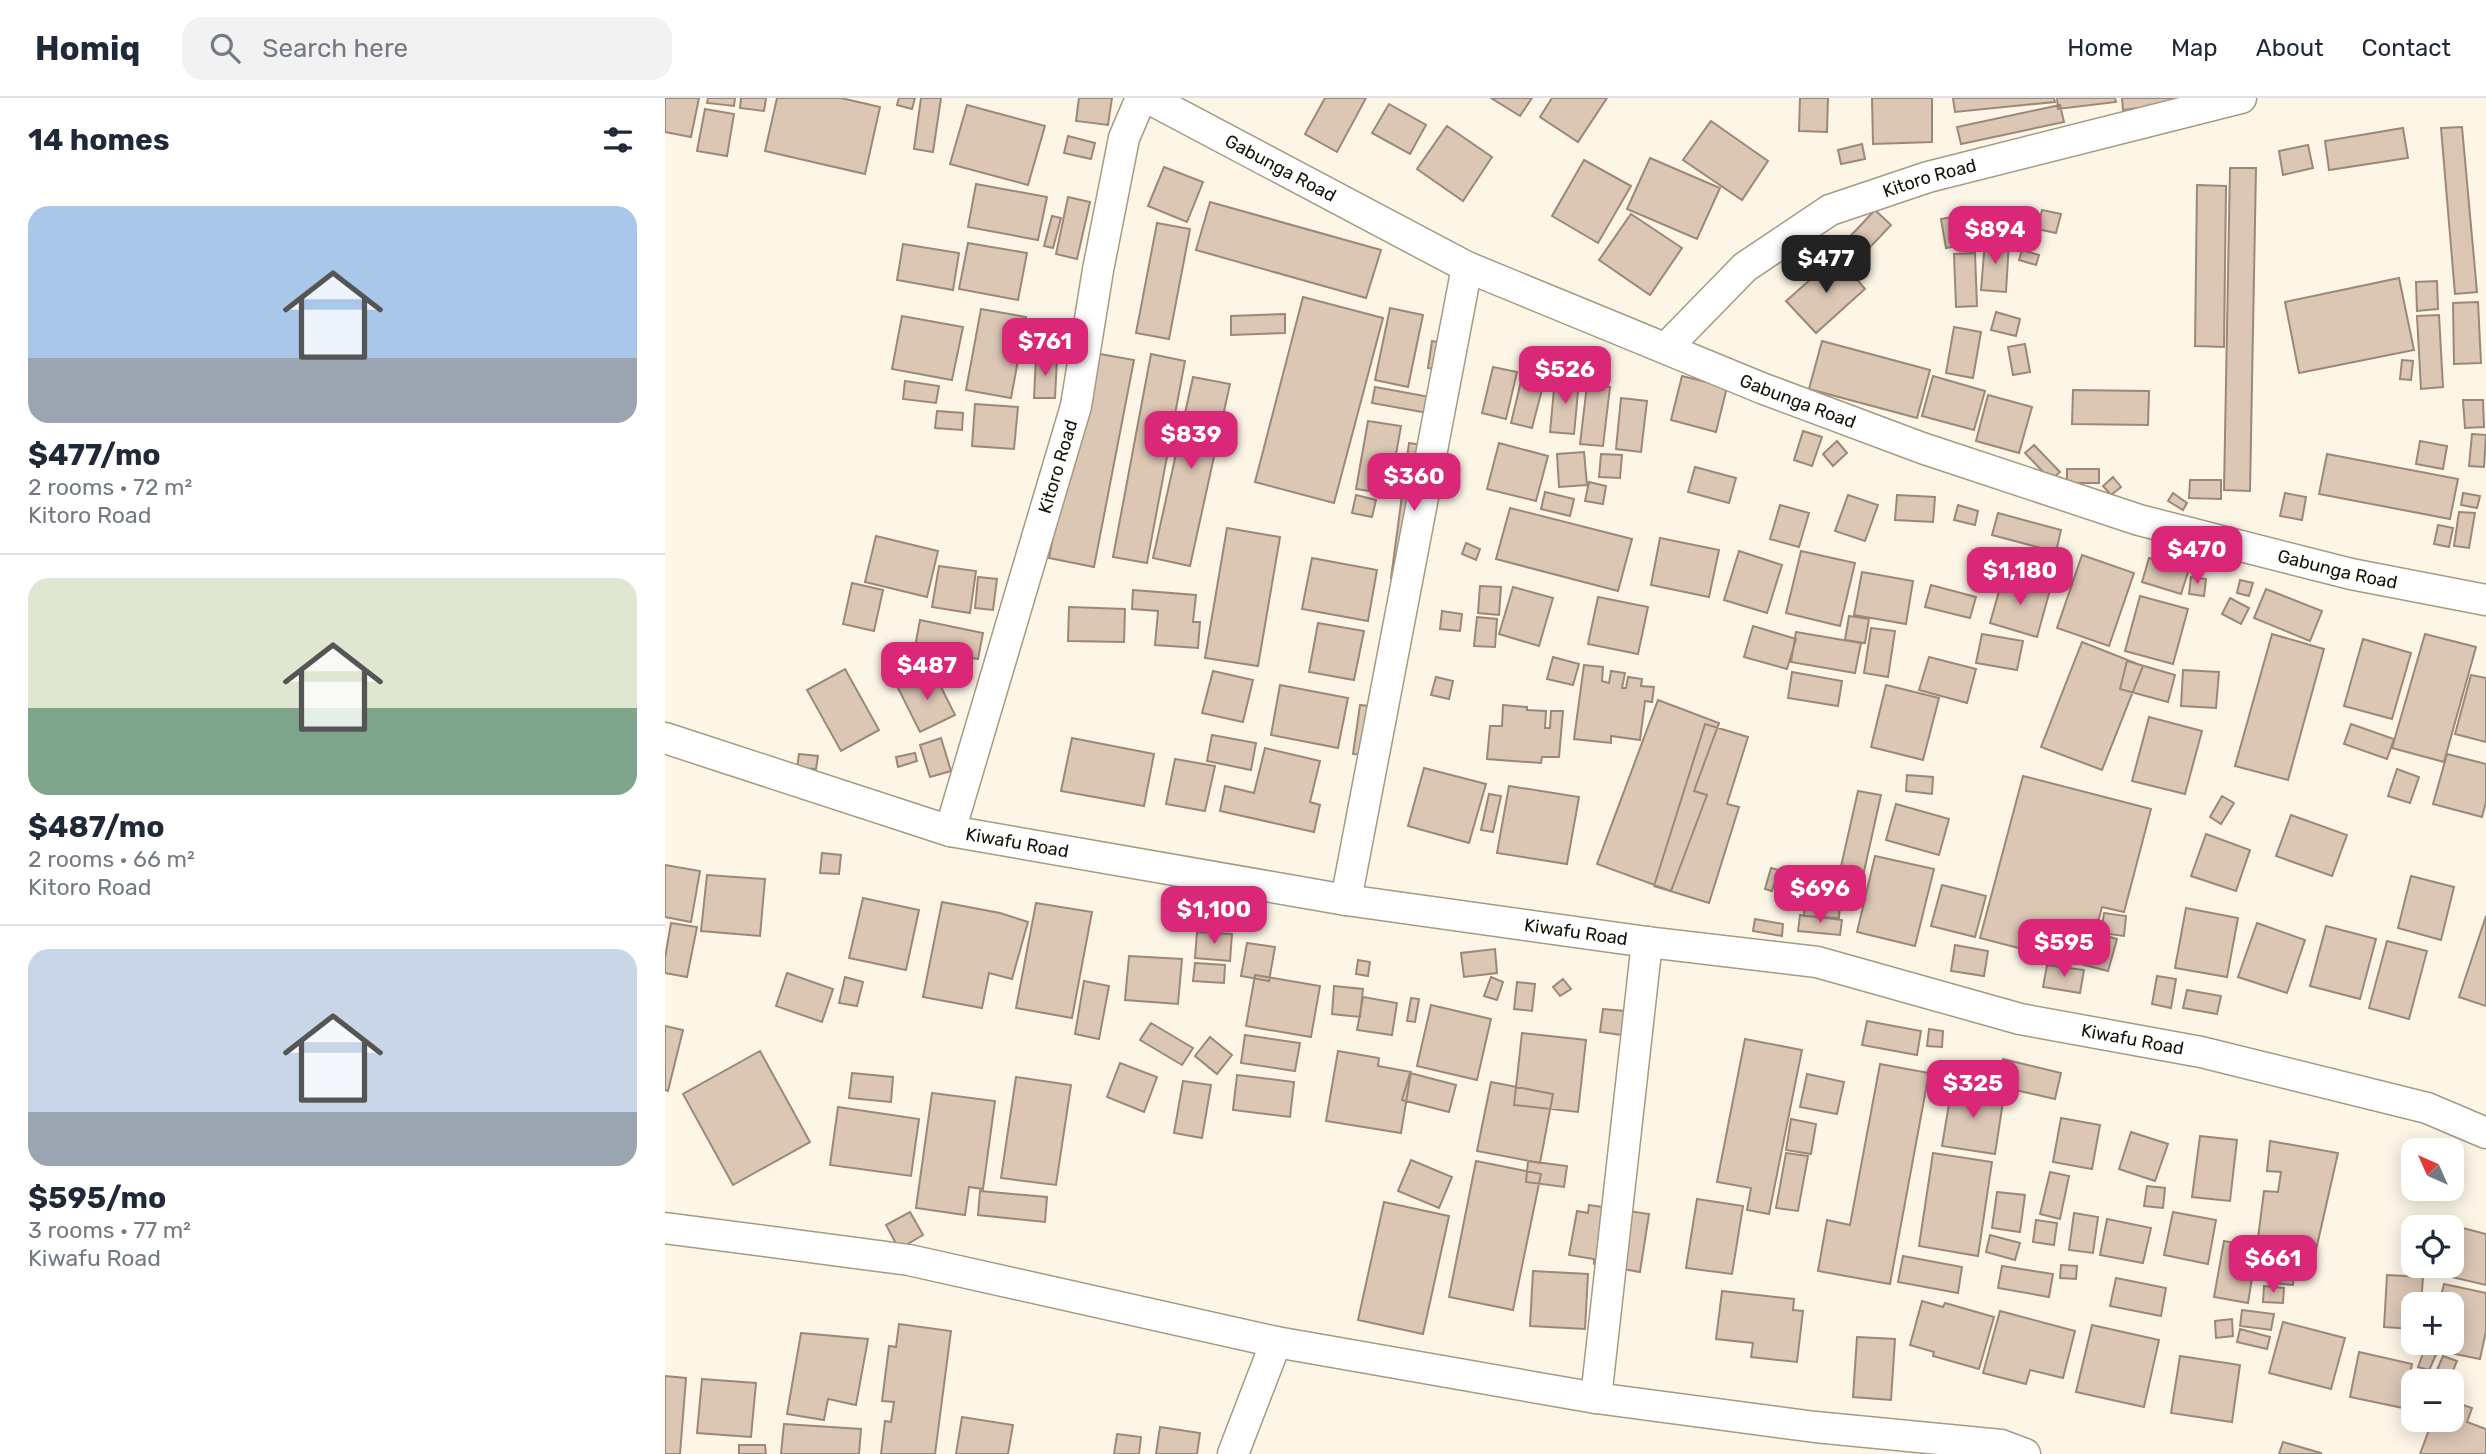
<!DOCTYPE html>
<meta charset="utf-8">
<style>
body{margin:0;font-family:Rubik,sans-serif;background:#f2f2f3;color:#1f2937;height:100vh;display:flex;flex-direction:column;font-size:26px;white-space:nowrap}
*{box-sizing:border-box;margin:0}
p{font-size:23px;color:#747a83}
.icon{flex:none;width:38px;height:38px;fill:none;stroke:currentColor;stroke-width:2;stroke-linecap:round;stroke-linejoin:round}
.map{position:relative;flex:1;overflow:hidden}
.details{display:flex;flex-direction:column;background:#fff;width:665px}
.details>*{flex:none}
.needle{width:46px;rotate:315deg}
.fabs{position:absolute;left:1736px;top:1040px;display:grid;gap:14px}
.fabs a{display:grid;place-items:center;width:63px;height:63px;border-radius:14px;background:#fff;box-shadow:0 4px 18px #0003;font-size:35px}
.price{position:absolute;translate:-50% -60px;padding:0 16px;border-radius:14px;background:#db2777;color:#fff;font-size:23px;line-height:46px;filter:drop-shadow(0 2px 4px #0008)}
.price::after{content:'';position:absolute;left:50%;top:42px;width:21px;height:16px;margin-left:-10px;background:inherit;clip-path:polygon(0 0,100% 0,50% 100%)}
.price.active{background:#222;color:#fff}
ul{padding:0;list-style:none}
li{display:grid;align-content:center;gap:14px;height:371px;padding:0 28px}
li+li{border-top:2px solid #e0e1e3}
li span{display:grid;place-items:center;height:217px;border-radius:21px;color:#555}
li>.icon{margin-inline-start:auto}
span .icon{width:126px;height:126px;fill:#fffc;stroke-width:1}
li b{font-size:30px}
h2{display:flex;justify-content:space-between;align-items:center;height:84px;padding:0 28px;font-size:30px}
header{display:flex;align-items:center;gap:42px;box-sizing:border-box;height:98px;padding:0 35px;background:#fff;border-bottom:2px solid #e0e1e3}
header strong{font-size:33px}
nav{display:flex;gap:38px;margin-inline-start:auto;font-size:24px}
.search{width:490px;height:63px;background:#f2f2f3;display:flex;align-items:center;gap:18px;box-sizing:border-box;padding:0 24px;border-radius:21px;color:#747a83;font-size:26px}
main{display:flex;flex:1;min-height:0}
.map>svg:first-child{display:block}
.building{fill:#dcc6b4;stroke:#9d8877;stroke-width:2}
.lines{fill:none;stroke-linecap:round;stroke-linejoin:round}
.street-casing{stroke:#a59a82;stroke-width:33}
.street{stroke:#fff;stroke-width:30}
.labels{text-anchor:middle;stroke-width:5;stroke-linejoin:round;paint-order:stroke}
.street-label{font-size:18px;fill:#17130a;stroke:#fff}
</style>
<header>
<strong>Homiq</strong>
<div class="search"><svg class="icon" aria-label="search" viewBox="0 0 24 24"><circle cx="10" cy="10" r="6"/><path d="M15 15l6 6"/></svg>Search here</div>
<nav><a>Home</a><a>Map</a><a>About</a><a>Contact</a></nav>
</header>
<main>
<section class="details">
<h2>14 homes<svg class="icon" aria-label="filters" viewBox="0 0 24 24"><path d="M4 7h16M4 17h16"/><circle cx="9" cy="7" r="2"/><circle cx="15" cy="17" r="2"/></svg></h2>
<ul>
<li><span style="background:linear-gradient(#a9c7e8 70%,#9aa5b1 0)"><svg class="icon" aria-label="home" viewBox="0 0 24 24"><path d="M3 11l9-7 9 7M6 9v11h12V9"/></svg></span><div><b>$477/mo</b><p>2 rooms · 72 m²</p><p>Kitoro Road</p></div></li>
<li><span style="background:linear-gradient(#dfe7d0 60%,#7fa58c 0)"><svg class="icon" aria-label="home" viewBox="0 0 24 24"><path d="M3 11l9-7 9 7M6 9v11h12V9"/></svg></span><div><b>$487/mo</b><p>2 rooms · 66 m²</p><p>Kitoro Road</p></div></li>
<li><span style="background:linear-gradient(#c9d6e8 75%,#9aa5b1 0)"><svg class="icon" aria-label="home" viewBox="0 0 24 24"><path d="M3 11l9-7 9 7M6 9v11h12V9"/></svg></span><div><b>$595/mo</b><p>3 rooms · 77 m²</p><p>Kiwafu Road</p></div></li>
</ul>
</section>
<div class="map">
<svg width="1821" height="1356" viewBox="0 0 1821 1356">
<rect width="100%" height="100%" fill="#fdf6e7"/>
<path class="building" d="M0 0H34L26 39 0 34Z
M43 0H70L69 8 42 5Z
M76 0H101L99 13 75 10Z
M112 0H176L215 9 200 76 100 53Z
M234 0H250L247 11 232 7Z
M256 0H276L268 54 249 51Z
M414 0H447L443 27 411 23Z
M660 0H701L672 54 640 36Z
M826 0H867L855 18Z
M887 0H942L913 44 875 19Z
M1135 0H1163L1162 34 1134 33Z
M1207 0H1267V44L1208 46Z
M1288 0H1389L1390 4 1290 14Z
M1392 0H1450L1451 4 1393 11Z
M1457 0H1514V5L1458 12Z
M724 6 761 27 745 56 707 35Z
M302 7 380 28 363 87 285 66Z
M1395 7 1399 24 1296 46 1292 29Z
M40 11 69 16 62 58 32 53Z
M1046 23 1103 63 1077 102 1018 62Z
M782 28 827 59 798 103 752 71Z
M1797 29 1812 194 1790 196 1776 30Z
M1738 30 1743 60 1664 72 1660 43Z
M403 38 430 45 426 61 399 55Z
M1197 46 1200 61 1176 66 1173 52Z
M1643 47 1648 70 1618 77 1614 53Z
M985 60 1055 90 1032 141 962 111Z
M919 62 966 88 933 145 887 118Z
M499 69 538 84 522 124 483 108Z
M1565 70H1591L1585 393 1559 392Z
M311 86 382 99 373 142 303 129Z
M1532 87 1561 88 1559 249 1530 248Z
M403 99 425 104 412 161 391 156Z
M545 104 716 152 701 200 531 152Z
M1210 112 1226 127 1192 163 1176 148Z
M1377 112 1396 116 1391 135 1372 131Z
M1343 113 1347 134 1325 139 1321 117Z
M1313 114 1318 143 1281 150 1276 121Z
M966 116 1017 150 985 197 934 162Z
M387 118 396 120 388 150 379 148Z
M492 125 525 131 504 241 471 235Z
M1320 143 1344 144 1341 194 1316 192Z
M303 145 362 155 353 202 294 191Z
M238 146 294 155 288 192 232 182Z
M1357 152 1374 157 1371 167 1354 162Z
M1310 155 1312 208 1291 209 1289 156Z
M1172 158 1200 191 1151 235 1121 203Z
M1734 180 1749 252 1634 275 1620 204Z
M1772 183 1773 211 1752 213 1751 184Z
M638 199 718 220 669 405 590 384Z
M1813 204 1816 265 1789 266 1788 205Z
M725 210 758 217 743 289 710 282Z
M316 211 361 219 346 300 301 292Z
M1331 214 1355 221 1351 238 1326 232Z
M620 216V235L566 237V218Z
M1774 217 1778 289 1756 291 1752 218Z
M237 218 298 229 287 282 227 271Z
M1289 229 1316 234 1308 280 1281 275Z
M767 243 789 247 784 274 763 270Z
M1157 243 1265 272 1252 320 1144 291Z
M1360 246 1365 274 1348 277 1343 249Z
M424 254 469 262 429 469 384 460Z
M486 256 520 263 482 465 448 459Z
M371 259 392 260 390 300H369Z
M1737 262 1748 263 1746 282 1735 281Z
M828 269 852 274 841 321 817 315Z
M858 275 880 280 867 330 846 325Z
M1017 278 1062 289 1051 334 1006 322Z
M1268 278 1320 293 1309 332 1257 318Z
M528 279 565 286 525 468 488 460Z
M890 281 914 283 909 336 885 334Z
M240 283 274 288 271 305 238 301Z
M922 287 945 289 938 348 915 346Z
M710 289 776 301 774 317 707 305Z
M1408 292 1484 293 1483 327 1407 326Z
M1323 297 1367 309 1354 355 1311 343Z
M956 300 982 303 976 354 951 351Z
M1798 302H1818L1819 329 1800 330Z
M310 306 353 309 349 351 307 348Z
M272 313 298 315 297 332 270 330Z
M703 323 736 328 724 396 691 391Z
M1138 333 1157 339 1147 368 1129 362Z
M1807 336 1821 337 1819 369 1804 368Z
M1172 343 1182 355 1168 368 1158 356Z
M1755 343 1782 348 1778 371 1751 366Z
M744 345 771 349 754 483 726 480Z
M834 345 883 358 871 403 822 391Z
M1369 347 1395 374 1386 382 1360 355Z
M919 354 922 387 894 389 892 356Z
M936 356 957 357 955 380 934 379Z
M1662 356 1793 381 1785 421 1654 396Z
M1030 369 1071 380 1064 405 1023 394Z
M1402 371H1434V385H1402Z
M1448 379 1456 389 1446 397 1438 388Z
M1525 382H1556V401L1524 400Z
M924 384 941 388 938 406 920 403Z
M880 394 909 401 905 418 876 411Z
M1508 395 1522 405 1518 412 1503 403Z
M1620 395 1641 399 1637 422 1615 418Z
M1798 395 1815 398 1812 410 1796 407Z
M691 397 711 402 707 419 687 415Z
M1183 397 1213 407 1200 443 1170 433Z
M1232 397 1270 399 1268 424 1230 422Z
M1115 407 1144 415 1134 449 1105 441Z
M1293 407 1313 413 1310 427 1289 422Z
M845 410 967 441 953 493 831 461Z
M1794 414 1810 415 1804 450 1789 448Z
M1333 415 1396 432 1391 454 1327 437Z
M1773 427 1788 430 1784 449 1769 446Z
M562 430 615 439 593 568 540 560Z
M211 438 273 453 262 499 200 484Z
M995 440 1054 452 1044 499 986 487Z
M801 445 815 451 811 462 797 456Z
M1074 453 1117 467 1102 515 1059 502Z
M1136 453 1190 465 1175 528 1121 515Z
M1417 457 1469 475 1444 548 1392 530Z
M647 460 712 472 703 523 637 511Z
M1484 460 1524 471 1516 496 1477 484Z
M274 468 311 473 305 515 267 509Z
M1197 474 1248 483 1241 526 1189 517Z
M313 479 332 481 328 512 310 510Z
M1338 479 1385 492 1372 539 1325 525Z
M1526 479 1541 481 1539 498 1524 496Z
M1575 482 1588 485 1584 498 1572 495Z
M187 485 218 492 209 533 178 526Z
M1266 487 1311 499 1305 520 1260 509Z
M815 488 836 489 834 517 813 515Z
M848 489 888 500 874 548 834 536Z
M1601 491 1657 513 1645 543 1589 520Z
M468 492 531 497 528 524H535L533 550 490 547 493 513 467 511Z
M1475 498 1523 511 1508 566 1460 553Z
M933 499 983 509 973 556 923 546Z
M1565 500 1584 510 1576 526 1557 516Z
M404 509 460 511 459 544 403 543Z
M777 513 797 516 795 533 775 531Z
M1184 518 1204 521 1200 545 1180 542Z
M812 519 832 521 830 549 809 548Z
M255 522 318 535 313 561 250 549Z
M653 525 699 533 689 582 644 574Z
M1088 528 1131 541 1122 571 1079 559Z
M1206 530 1230 533 1223 579 1199 575Z
M1131 534 1196 545 1190 575 1126 564Z
M1317 536 1358 543 1352 572 1311 565Z
M1607 536 1659 551 1623 682 1570 668Z
M1760 536 1811 549 1779 664 1727 650Z
M1698 541 1746 555 1727 621 1679 608Z
M1417 544 1478 568 1437 672 1376 649Z
M888 559 914 566 908 587 882 581Z
M1264 559 1311 571 1302 605 1254 592Z
M1462 563 1510 577 1503 604 1455 591Z
M919 567 938 569 937 583 944 585 946 573 960 575 957 590H961L963 579 977 581 976 588 989 589 987 604 980 603 975 642 946 638V645L909 641Z
M180 571 214 632 176 653 142 592Z
M1518 572 1554 574 1551 610 1516 608Z
M268 573 290 617 255 634 233 590Z
M548 573 588 582 578 624 537 615Z
M1127 574 1177 583 1173 608 1123 600Z
M1806 577 1821 580V644L1790 636Z
M771 579 788 583 784 601 766 597Z
M615 587 683 600 673 650 606 637Z
M1221 587 1274 600 1258 662 1206 649Z
M993 602 1054 625 1029 693 1042 697 1006 793 932 766Z
M695 607 726 610 720 660 688 656Z
M838 607 862 609V612L881 613 880 630H885L886 613H898L894 659H877L876 665 822 661 825 628H837Z
M1484 619 1537 633 1520 696 1467 683Z
M1040 626 1083 639 1062 706 1074 709 1044 805 989 788Z
M1686 626 1729 641 1722 661 1679 646Z
M547 637 591 645 586 672 542 663Z
M276 640 286 673 265 679 255 647Z
M407 640 489 656 479 708 396 693Z
M600 650 655 663 645 704 655 707 649 734 555 713 560 688 589 695Z
M250 655 252 663 233 669 231 659Z
M134 656 153 658 151 671 132 670Z
M1782 656 1821 666V704L1817 719 1768 706Z
M510 661 550 668 540 713 501 706Z
M759 670 821 686 804 745 743 728Z
M1732 671 1754 679 1745 705 1723 698Z
M1242 677 1268 679 1267 696 1241 693Z
M1358 678 1486 711 1459 814 1437 809 1430 835 1452 841 1443 873 1315 840Z
M844 688 914 699 902 766 832 755Z
M1193 693 1216 697 1198 778 1175 773Z
M824 696 836 698 828 734 816 732Z
M1557 698 1569 705 1556 726 1545 719Z
M1231 706 1284 721 1274 757 1221 742Z
M1626 717 1682 737 1667 778 1611 758Z
M1541 736 1585 752 1571 793 1526 778Z
M157 755 176 757 174 776 155 775Z
M1210 758 1269 771 1250 848 1192 834Z
M0 767 35 773 26 824 0 819Z
M1106 770 1114 772 1107 793 1100 791Z
M1142 776 1177 778 1174 820 1139 818Z
M42 777 100 781 95 838 36 833Z
M1746 778 1789 789 1776 842 1733 830Z
M1277 787 1321 798 1310 839 1266 828Z
M198 800 254 812 241 872 184 860Z
M277 804 335 815 363 824 347 881 324 875 317 910 258 899Z
M371 805 427 814 407 920 351 910Z
M1521 810 1573 820 1562 879 1510 870Z
M1439 815 1461 818 1459 838 1436 835Z
M1135 817 1177 822 1175 837 1133 833Z
M1821 818V908L1794 899Z
M1090 821 1118 826 1117 838 1088 833Z
M6 825 32 829 22 879 0 875V860Z
M1592 825 1640 842 1622 895 1573 879Z
M1661 828 1711 841 1695 901 1645 888Z
M532 834 567 836 565 863 530 860Z
M1722 843 1762 853 1744 921 1704 910Z
M582 845 610 849 604 883 576 878Z
M1290 847 1323 853 1319 878 1286 873Z
M830 851 832 875 799 879 796 855Z
M464 858 517 861 513 906 460 902Z
M693 862 705 864 703 878 691 876Z
M530 865 560 867 559 885 528 883Z
M1382 867 1419 872 1415 895 1378 889Z
M122 875 168 891 157 924 111 908Z
M590 877 655 888 646 939 581 928Z
M1492 878 1511 881 1506 910 1487 906Z
M180 879 198 884 192 908 174 905Z
M826 879 838 884 832 902 819 898Z
M898 881 906 891 895 898 888 889Z
M419 883 444 888 434 941 410 936Z
M852 884 870 886 867 913 849 911Z
M669 888 698 891 695 919 667 916Z
M1522 892 1556 898 1552 916 1518 910Z
M698 899 732 905 727 937 692 932Z
M746 900 754 901 750 924 742 923Z
M766 907 826 921 812 982 752 968Z
M938 911 960 913 957 937 935 934Z
M1202 923 1256 933 1252 957 1197 947Z
M486 925 528 950 517 967 475 942Z
M0 928 18 932 3 993 0 992Z
M1264 931 1278 933 1277 949 1262 948Z
M857 935 921 942 913 1014 849 1007Z
M580 937 635 945 630 973 576 965Z
M545 939 567 957 552 976 530 958Z
M1080 941 1137 952 1104 1116 1082 1112 1086 1090 1052 1084Z
M95 953 145 1044 68 1087 18 996Z
M673 953 714 960 713 968 746 974 736 1035 661 1023Z
M1338 961 1396 975 1390 1001 1332 988Z
M455 965 492 979 479 1014 442 999Z
M1215 966 1264 975 1225 1186 1153 1173 1162 1122 1185 1127Z
M187 975 228 979 226 1004 184 1000Z
M745 975 791 987 784 1014 737 1002Z
M1142 976 1179 984 1172 1016 1135 1009Z
M572 977 629 984 625 1019 568 1012Z
M351 979 406 987 391 1087 336 1080Z
M518 983 546 987 537 1040 509 1035Z
M826 984 888 996 875 1065 812 1053Z
M1287 988 1339 997 1330 1056 1277 1048Z
M267 995 330 1003 318 1091 304 1089 300 1117 251 1110Z
M173 1009 254 1021 246 1078 165 1067Z
M1396 1020 1435 1027 1427 1071 1388 1064Z
M1126 1021 1151 1026 1146 1056 1121 1052Z
M1466 1034 1503 1046 1490 1083 1454 1071Z
M1535 1038 1572 1042 1565 1103 1527 1099Z
M1605 1043 1673 1055 1651 1152 1593 1140 1599 1093 1613 1094 1616 1074 1602 1073Z
M1121 1055 1143 1058 1133 1113 1111 1110Z
M1268 1055 1327 1064 1313 1158 1254 1148Z
M746 1062 787 1079 774 1110 733 1093Z
M811 1063 876 1076 848 1212 784 1199Z
M863 1063 902 1068 899 1089 861 1084Z
M1385 1074 1404 1078 1395 1121 1375 1116Z
M1482 1088 1500 1090 1498 1110 1479 1108Z
M315 1093 382 1099 380 1124 313 1117Z
M1332 1094 1360 1097 1355 1134 1327 1130Z
M1032 1101 1078 1108 1067 1176 1021 1170Z
M719 1104 784 1118 758 1236 693 1222Z
M924 1107 984 1116 975 1174 929 1166V1161L904 1157 912 1113 923 1115Z
M245 1114 258 1137 234 1151 221 1127Z
M1508 1114 1551 1122 1543 1166 1499 1157Z
M1409 1115 1433 1119 1428 1155 1404 1152Z
M1442 1121 1486 1130 1478 1165 1435 1157Z
M1371 1122 1392 1125 1389 1147 1368 1144Z
M1790 1128 1821 1136V1187L1778 1177 1780 1167H1787V1141Z
M1325 1137 1355 1145 1350 1162 1321 1154Z
M1559 1143 1592 1149 1583 1205 1549 1199Z
M1609 1152 1631 1155 1628 1187 1606 1185Z
M1238 1158 1297 1169 1293 1195 1233 1184Z
M1396 1167 1412 1168 1411 1181 1395 1180Z
M1337 1168 1388 1176 1384 1199 1333 1190Z
M868 1173 923 1176 920 1231 865 1228Z
M1722 1177 1758 1179 1756 1206H1748V1231L1719 1229Z
M1451 1180 1501 1190 1496 1218 1445 1208Z
M1779 1186 1821 1195V1233L1815 1261 1765 1251 1766 1244H1787V1206H1774Z
M1599 1188 1619 1190 1618 1205 1598 1204Z
M1057 1193 1129 1201 1128 1212 1138 1213 1132 1264 1086 1259 1088 1245 1051 1241Z
M1257 1203 1278 1209 1280 1205 1329 1219 1314 1271 1268 1258 1269 1254 1245 1247Z
M1577 1212 1609 1216 1606 1232 1575 1228Z
M1335 1213 1410 1233 1398 1280 1365 1272 1361 1286 1318 1275Z
M1567 1221 1568 1238 1551 1240 1550 1223Z
M1618 1224 1680 1240 1666 1291 1604 1275Z
M234 1226 286 1233 270 1356H216L220 1323 226 1324 229 1304 217 1303 224 1248 231 1249Z
M1427 1227 1494 1242 1479 1309 1411 1294Z
M1575 1231 1605 1239 1602 1251 1572 1244Z
M136 1235 203 1241 191 1307 163 1301 159 1322 122 1316Z
M1192 1239 1230 1241 1226 1302 1188 1299Z
M1759 1253 1771 1257 1764 1272 1753 1269Z
M1694 1254 1747 1266 1738 1310 1685 1299Z
M1515 1258 1575 1267 1567 1324 1506 1315Z
M1778 1258 1792 1263 1786 1277 1772 1272Z
M0 1278 21 1280 15 1356H0Z
M37 1281 91 1285 86 1339 32 1335Z
M1787 1303 1807 1310 1802 1324 1821 1331V1356H1755L1768 1321H1787Z
M297 1319 348 1327 343 1356H291Z
M119 1326 196 1331 194 1356H116Z
M495 1329 535 1335 532 1356H491Z
M452 1336 476 1339 474 1356H449Z
M1618 1344 1656 1355V1356H1614Z
M74 1347H100L101 1356H74Z"/>
<g class="lines">
<defs>
<g id="street">
<path id="s1" d="M483 0 802 169 1099 291 1257 350 1474 422 1686 476 1821 502"/>
<path id="s2" d="M1001 250 1080 169 1165 112 1263 79 1576 0"/>
<path id="s3" d="M0 640 285 733 681 802 982 844 1152 864 1355 921 1536 954 1762 1010 1821 1035"/>
<path id="s4" d="M285 733 411 308 433 172 459 40 476 0"/>
<path d="M681 802 802 169"/>
<path d="M0 1130 244 1162 611 1244 931 1300 1150 1329 1336 1347 1360 1356"/>
<path d="M931 1300 982 844"/>
<path d="M568 1356 611 1244"/>
</g>
</defs>
<use href="#street" class="street-casing"/>
<use href="#street" class="street"/>
</g>
<g class="labels">
<g class="street-label">
<text dy="6" stroke="none"><textPath href="#s1" startOffset="150">Gabunga Road</textPath></text>
<text dy="6" stroke="none"><textPath href="#s2" startOffset="320">Kitoro Road</textPath></text>
<text dy="6" stroke="none"><textPath href="#s1" startOffset="718">Gabunga Road</textPath></text>
<text dy="6" stroke="none"><textPath href="#s4" startOffset="380">Kitoro Road</textPath></text>
<text dy="6" stroke="none"><textPath href="#s1" startOffset="1284">Gabunga Road</textPath></text>
<text dy="6" stroke="none"><textPath href="#s3" startOffset="368">Kiwafu Road</textPath></text>
<text dy="6" stroke="none"><textPath href="#s3" startOffset="934">Kiwafu Road</textPath></text>
<text dy="6" stroke="none"><textPath href="#s3" startOffset="1502">Kiwafu Road</textPath></text>
</g>
</g>
</svg>
<div class="fabs">
<a><svg class="needle" viewBox="-14 -14 28 28"><path d="M0-13l5 13h-10z" fill="#e53935"/><path d="M0 13l5-13h-10z" fill="#747a83"/></svg></a>
<a><svg class="icon" aria-label="locate" viewBox="0 0 24 24"><circle cx="12" cy="12" r="6"/><path d="M12 2v4M12 18v4M2 12h4M18 12h4"/></svg></a>
<a>+</a>
<a>−</a>
</div>
<b class="price" style="left:1330px;top:168px">$894</b>
<b class="price active" style="left:1161px;top:197px">$477</b>
<b class="price" style="left:380px;top:280px">$761</b>
<b class="price" style="left:900px;top:308px">$526</b>
<b class="price" style="left:526px;top:373px">$839</b>
<b class="price" style="left:749px;top:415px">$360</b>
<b class="price" style="left:1532px;top:488px">$470</b>
<b class="price" style="left:1355px;top:509px">$1,180</b>
<b class="price" style="left:262px;top:604px">$487</b>
<b class="price" style="left:1155px;top:827px">$696</b>
<b class="price" style="left:549px;top:848px">$1,100</b>
<b class="price" style="left:1399px;top:881px">$595</b>
<b class="price" style="left:1308px;top:1022px">$325</b>
<b class="price" style="left:1608px;top:1197px">$661</b>
</div>
</main>
